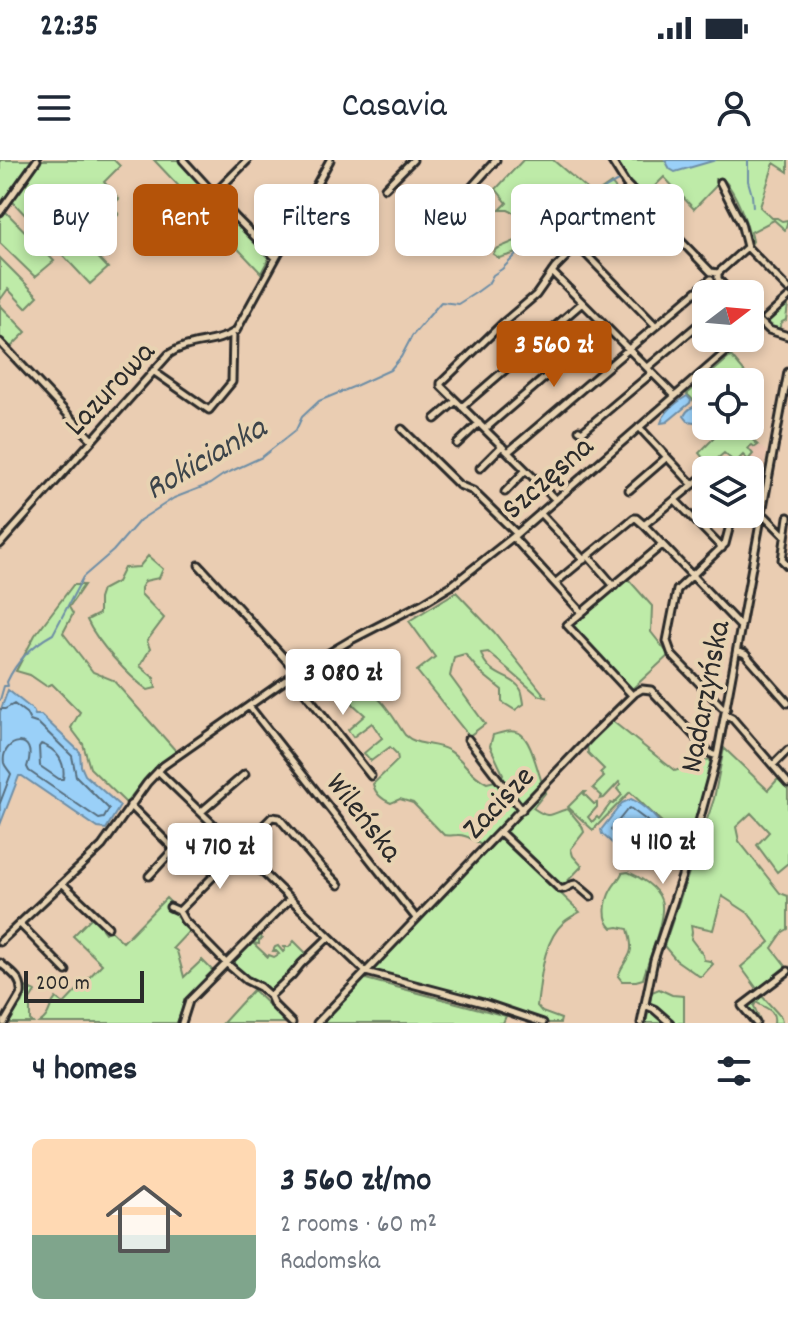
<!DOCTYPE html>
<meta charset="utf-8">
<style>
body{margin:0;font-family:Dekko,sans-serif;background:#f6f6f7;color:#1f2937;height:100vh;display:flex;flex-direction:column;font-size:30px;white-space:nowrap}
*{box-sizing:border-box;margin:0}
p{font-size:26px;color:#747a83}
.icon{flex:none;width:44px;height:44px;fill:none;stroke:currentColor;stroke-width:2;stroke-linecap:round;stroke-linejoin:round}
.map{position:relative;height:863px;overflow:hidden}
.panel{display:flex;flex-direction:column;background:#fff;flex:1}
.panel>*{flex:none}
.top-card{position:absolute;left:24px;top:24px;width:740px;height:72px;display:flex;gap:16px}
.needle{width:52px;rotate:74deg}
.buttons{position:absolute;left:692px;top:120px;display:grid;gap:16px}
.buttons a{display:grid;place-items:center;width:72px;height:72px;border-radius:12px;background:#fff;box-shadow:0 4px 12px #0003;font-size:40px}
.scale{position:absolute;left:24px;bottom:20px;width:120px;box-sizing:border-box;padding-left:8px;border:4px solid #2b2b2b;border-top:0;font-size:22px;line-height:28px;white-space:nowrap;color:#2b2b2b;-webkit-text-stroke:6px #e8d3b2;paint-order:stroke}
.price{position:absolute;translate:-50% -68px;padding:0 18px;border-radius:8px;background:#fff;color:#222;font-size:26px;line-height:52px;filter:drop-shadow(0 2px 4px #0008)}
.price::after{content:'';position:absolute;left:50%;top:48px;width:24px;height:18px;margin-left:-12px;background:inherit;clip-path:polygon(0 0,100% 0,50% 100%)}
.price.active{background:#b45309;color:#fff}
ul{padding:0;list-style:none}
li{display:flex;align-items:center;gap:24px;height:200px;padding:0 32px}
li+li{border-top:2px solid #e0e1e3}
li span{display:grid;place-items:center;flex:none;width:224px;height:160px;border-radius:12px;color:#555}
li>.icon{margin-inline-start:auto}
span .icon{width:96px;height:96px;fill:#fffc;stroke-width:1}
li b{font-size:34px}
h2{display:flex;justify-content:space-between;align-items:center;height:96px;padding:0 32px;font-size:34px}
.tag{padding:0 28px;border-radius:12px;background:#fff;box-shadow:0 4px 12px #0003;font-size:28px;line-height:72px}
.tag.active{background:#b45309;color:#fff}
.status{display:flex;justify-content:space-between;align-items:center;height:56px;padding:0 40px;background:#fff;direction:ltr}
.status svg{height:22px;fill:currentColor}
header{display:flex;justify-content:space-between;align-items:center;height:104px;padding:0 32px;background:#fff;font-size:36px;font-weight:600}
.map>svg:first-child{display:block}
.built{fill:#ecc6b3}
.green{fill:#beeba8;stroke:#748b6a;stroke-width:2}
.water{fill:#9ad0f8;stroke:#6e8ea6;stroke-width:2}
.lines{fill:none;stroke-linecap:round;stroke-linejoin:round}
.shore{stroke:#576d7d;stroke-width:2}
.stream{stroke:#6e8ea6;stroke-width:2}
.minor-casing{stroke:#2b2b2b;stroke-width:11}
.minor{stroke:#e8d3b2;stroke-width:5}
.labels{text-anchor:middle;stroke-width:8;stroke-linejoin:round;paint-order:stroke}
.street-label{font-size:32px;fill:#2b2b2b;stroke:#e8d3b2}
.water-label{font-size:34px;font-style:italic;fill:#3c444a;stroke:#e8d3b2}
</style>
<div class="status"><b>22:35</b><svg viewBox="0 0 49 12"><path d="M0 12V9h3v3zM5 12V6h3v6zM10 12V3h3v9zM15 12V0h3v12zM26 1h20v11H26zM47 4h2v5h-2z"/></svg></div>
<header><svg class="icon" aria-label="menu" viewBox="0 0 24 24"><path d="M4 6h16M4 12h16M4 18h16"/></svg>Casavia<svg class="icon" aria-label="person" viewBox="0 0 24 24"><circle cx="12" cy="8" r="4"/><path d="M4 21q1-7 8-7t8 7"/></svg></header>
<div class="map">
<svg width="788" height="863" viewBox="0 0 788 863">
<rect width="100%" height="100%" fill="#eacdb2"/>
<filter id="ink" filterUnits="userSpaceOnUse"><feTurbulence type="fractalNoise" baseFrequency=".0125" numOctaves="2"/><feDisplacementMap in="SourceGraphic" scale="16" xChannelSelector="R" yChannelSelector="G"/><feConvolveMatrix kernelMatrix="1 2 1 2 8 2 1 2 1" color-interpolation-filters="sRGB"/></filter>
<g filter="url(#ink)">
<path class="built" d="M745 273 767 292 760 324 750 316V310H744L727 294Z"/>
<path class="green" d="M0 0H114L120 6 104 22 119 39 110 47 119 54 87 86 108 108 90 124 13 42 4 50 54 101 35 117 0 83Z
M154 0H179L270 96 261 113Z
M523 0H553L594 35 611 23 615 28 617 35 585 72 566 73 538 87 499 98 493 94 496 89 520 79 516 64 519 55 508 50H500L507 43 496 29Z
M615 0H788V12L774 3 760 47 772 58H777L782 61 788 60 785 70 774 60 751 72 753 81 751 85C749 66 736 31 722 18L715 19 716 26 694 49 664 17 645 36 626 18Z
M0 98 38 136 26 148 8 129 0 140Z
M786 142 784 148 788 145 786 160 782 162 779 169 774 167 765 160Z
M0 145 26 172 10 188 0 177Z
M731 196 761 232 750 241V222H740L738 219 735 222H706V236L696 243 687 234Z
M706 259V266H750V263L753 265 745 273 758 285 755 287 752 285 748 288 753 294 748 300 743 295 739 299 746 305 744 307 748 310H744L724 293 717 299 719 303 712 309 699 293 714 278 702 262Z
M148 396 163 409 159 418 145 421 141 428V434L164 458 147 481 150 489 140 506 154 518 156 528 148 530C128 516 97 482 87 460L99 454V439L102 430 117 422 124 408 139 407Z
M628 419 652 446 651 472 669 495 632 529 572 465Z
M73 425H84L69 447 73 454 63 473 93 512 113 520 176 591 147 616 126 643 90 608 83 584 71 568 80 552 52 524 46 526 30 515 16 511 35 475Z
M456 432 494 472 546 537 538 535 488 492 481 493C488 518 514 515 521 530 522 531 524 543 524 544L515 550 502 542V530L481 513 465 494 454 497 450 516 485 564 469 576 417 511 435 497 409 461Z
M360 526C382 535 392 556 405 575 418 587 434 582 448 590 462 597 469 615 487 623L500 620 503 614 490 586 493 575C501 573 511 569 519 573 533 580 538 618 546 632L533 648C552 661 550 653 568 649L582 666 584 672 571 689 573 696 582 706 558 731 580 752C575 755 568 758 564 762 542 782 541 819 537 846L542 852 561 859 560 863H543L487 844V841L372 810 487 690C479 683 468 674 457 675 453 675 449 676 444 675L413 643 400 639 391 643C381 639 375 633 373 624L398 600 397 594 390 587 371 601 364 593 382 578 372 563 353 577 348 570 365 555 354 545 346 533 353 527Z
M611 560 675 611 710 599 711 602 694 666 687 686 630 632 593 670 568 647 583 632H586L584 634 594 644 597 643V647L588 657 592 662 597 657 599 659 611 643 613 644 622 635 617 629 621 624 619 622 604 638 600 639 602 636 593 628 604 617 600 613 604 609 588 593 587 585Z
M724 588 768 630 778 619 788 629V703L777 712 757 685 769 672 751 653 736 667 739 681 780 733 788 736V769L783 772 772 788 786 806 758 830 741 807 770 782 748 753 722 736 713 770 691 765 692 772 691 779 703 795 704 800 710 801 713 804 702 816H699L676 800 664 786 714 639Z
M628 712C640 717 657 727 661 740 667 755 648 801 643 819L636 821H622L618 816C627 793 636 799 628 769L618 767 612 768C602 759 605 741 611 730 614 724 619 720 622 713Z
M166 738 174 746 189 771 173 788 177 791 184 817 202 800 214 812 185 841 177 863H39C52 854 47 848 56 838L64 844 102 804 73 776 92 757 101 765 102 769 105 773 110 770 123 782Z
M260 773 262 779 259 780V784L253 783 268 797 269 795 274 797 279 794 276 791H273L275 787 278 786 283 792 285 790 284 787H289L294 781 308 795 292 814 270 833 251 822 230 804Z
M362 818 506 856 503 863H319Z
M26 827 35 832 30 840V860L33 863H8L15 851 24 840 23 834Z
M659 829 672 835 684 836V863H646L652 832Z
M253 830 288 863H223Z
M761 835 781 857 782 863H774C776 849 766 849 756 842L754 846 760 861 757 863 751 856 747 845Z"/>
<path class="water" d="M665 0H716L675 12 670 9Z
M687 236 691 240 690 243 667 262 661 263C664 252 677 242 687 236Z
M700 245 706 248V257L694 262 688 261 684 256C687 249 693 246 700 245Z
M8 530 33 550 35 555H41L80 592 81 606 85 615 120 646 106 669 98 668 22 616H19L0 665V552Z
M631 639C644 645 661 661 666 674L647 700 636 704 602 674 601 670 622 643Z"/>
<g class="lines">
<path class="shore" d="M0 549H5L14 544 26 553 30 561 39 564 72 596 76 616 109 649 104 658 99 659 29 611 27 607C40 571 0 578 4 603 5 607 9 610 11 614L0 643
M41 584C57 589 66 603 63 619H59L40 606 39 587Z
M630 648 646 660 656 672 644 691 638 694 634 693 611 670 627 650Z"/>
<path class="stream" d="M748 0V21L752 35 753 47
M0 540 4 526H8L7 522C16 502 33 485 53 474L83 417 113 391 140 360 174 338 210 324 223 315 262 297 296 270 302 257 319 241 353 227 390 210 401 197 412 176 441 142 458 144 477 132 488 124 493 115 502 109 527 84 579 49 607 27 618 21"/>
<defs>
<path id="minor" d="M183 0 236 58 276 98
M611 0 626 24 711 112 718 113V119L732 134
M385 28 413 0
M214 34 247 1
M0 52 37 0
M428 76 496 0
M578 86 655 165
M747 87 788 129
M552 112 675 236
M718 113 747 87 741 63 720 22
M750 152 769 170 788 176
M766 158 788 138
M750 172 761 163
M0 182 92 280
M647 208 706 158
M153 211 209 250 232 222 233 173
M462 247 582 143
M435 259 456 241
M639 267 693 325
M402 269 459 325 473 331 516 373
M485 269 605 166
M579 270 582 272 652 213
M457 284 479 263
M508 292 711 119
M480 308 502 286
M629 330 667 297
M505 332 525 311
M555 339 441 226V223L503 163 536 135 555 108 602 60 629 27
M675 340 722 388
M750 346 755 351 762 353 784 375
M540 353 584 400
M788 357 782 400 788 406
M644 365 741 467
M513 377 582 453
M0 384 169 194C189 180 215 185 236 171L330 0
M589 397 614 426
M199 405 297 512
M555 423 634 358H636L644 365 706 314
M737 491 745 494 788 543
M292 516 371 616
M632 535 567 465 662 385
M249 546 416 758
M727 548 722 547 672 495 667 481 677 430 725 384 733 354
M726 555 732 558 788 623
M468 579 522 650
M773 605 788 590
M158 611 366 812 487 844 543 863
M130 645 174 689 149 716
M201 652 245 614
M500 672 560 729C567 731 570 723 576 724L591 737
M63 724 108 767
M170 747 179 751 184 760 226 803 246 820 260 827 270 836 274 845 292 863
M179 751 272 657 279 658 321 707 339 725
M20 764 66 811
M0 782 102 686 147 623 163 606 297 512 351 480 423 443 451 426 513 377 742 178
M0 803C11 812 23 819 21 834L4 863
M270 836 292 815 301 804 329 777
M644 845 654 849 670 863
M182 863 189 841 290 739
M317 863 591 576 635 533 642 529 651 530 711 594 717 596
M641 863 654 800 694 680 717 596 788 212
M756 863 742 846 788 811"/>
</defs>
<use href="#minor" class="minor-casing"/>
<use href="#minor" class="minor"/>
</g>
</g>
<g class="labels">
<g class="street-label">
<text transform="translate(108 227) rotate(-47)" y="11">Lazurowa</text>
<text transform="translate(546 316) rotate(-41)" y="11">Szczęsna</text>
<text transform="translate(703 536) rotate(-79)" y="11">Nadarzyńska</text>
<text transform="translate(497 641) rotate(-46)" y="11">Zacisze</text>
<text transform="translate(366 656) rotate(52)" y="11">Wileńska</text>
</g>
<g class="water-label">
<text transform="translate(204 296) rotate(-30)" y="12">Rokicianka</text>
</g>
</g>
</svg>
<div class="buttons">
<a><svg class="needle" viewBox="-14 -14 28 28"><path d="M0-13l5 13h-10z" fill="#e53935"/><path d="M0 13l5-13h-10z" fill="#747a83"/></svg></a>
<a><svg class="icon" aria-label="locate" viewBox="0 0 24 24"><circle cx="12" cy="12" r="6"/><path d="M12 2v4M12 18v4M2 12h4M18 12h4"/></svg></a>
<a><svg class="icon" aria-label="layers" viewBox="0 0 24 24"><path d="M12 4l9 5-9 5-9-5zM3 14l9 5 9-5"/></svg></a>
</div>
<div class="scale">200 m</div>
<b class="price active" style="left:554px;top:229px">3 560 zł</b>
<b class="price" style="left:343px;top:557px">3 080 zł</b>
<b class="price" style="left:663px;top:726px">4 110 zł</b>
<b class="price" style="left:220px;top:731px">4 710 zł</b>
<div class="top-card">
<a class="tag">Buy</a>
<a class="tag active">Rent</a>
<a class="tag">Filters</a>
<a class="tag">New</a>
<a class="tag">Apartment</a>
</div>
</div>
<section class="panel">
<h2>4 homes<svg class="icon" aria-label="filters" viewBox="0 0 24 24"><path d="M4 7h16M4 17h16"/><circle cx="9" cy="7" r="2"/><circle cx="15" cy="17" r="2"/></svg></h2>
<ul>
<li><span style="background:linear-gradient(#ffd9b3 60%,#7fa58c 0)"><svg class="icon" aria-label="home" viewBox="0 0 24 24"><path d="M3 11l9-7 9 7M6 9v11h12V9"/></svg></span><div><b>3 560 zł/mo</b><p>2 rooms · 60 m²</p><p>Radomska</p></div></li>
</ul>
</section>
